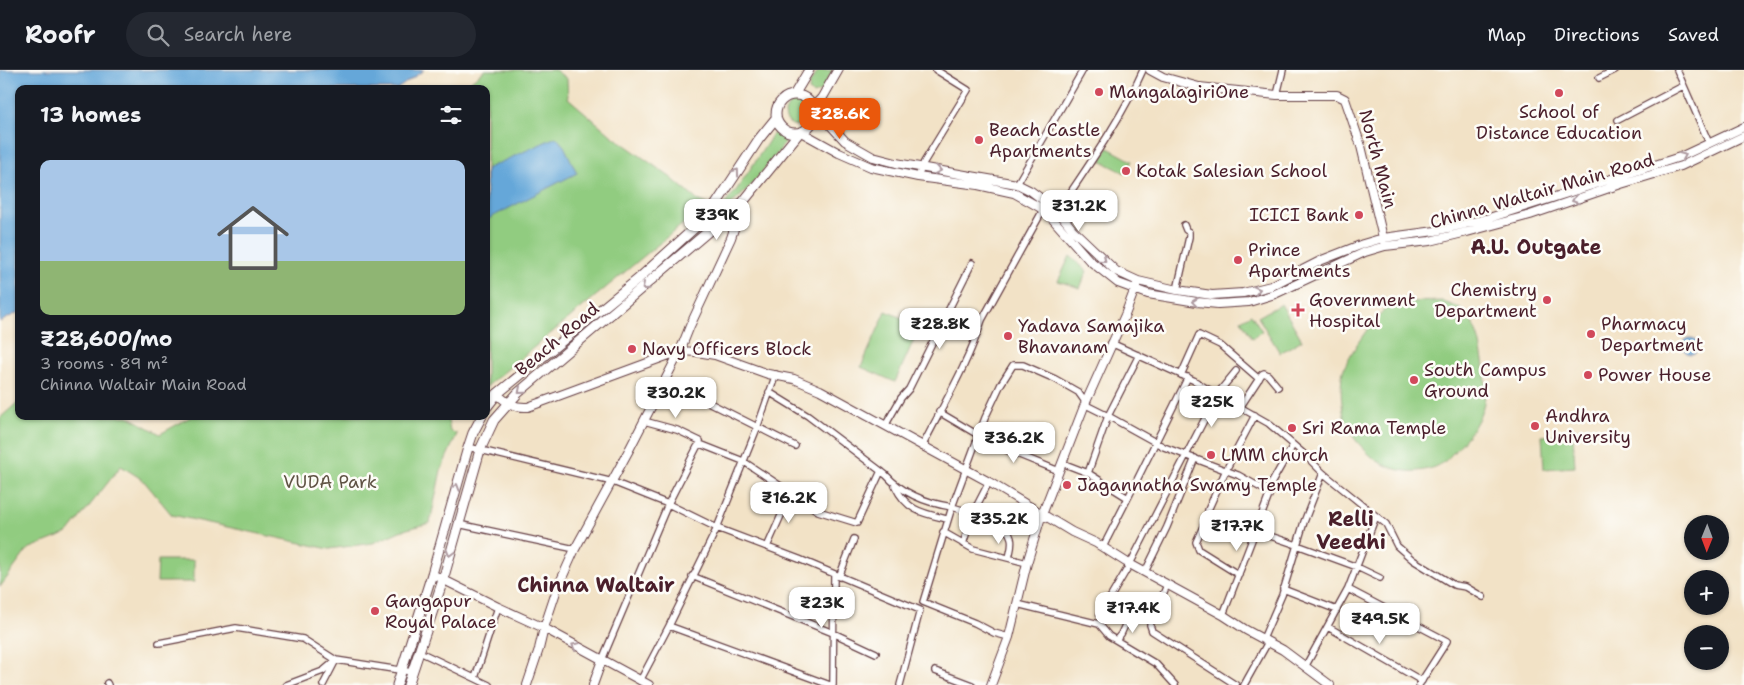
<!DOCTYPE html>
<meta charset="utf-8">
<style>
body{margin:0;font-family:"Shantell Sans",sans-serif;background:#242831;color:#f1f3f6;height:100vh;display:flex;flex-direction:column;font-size:19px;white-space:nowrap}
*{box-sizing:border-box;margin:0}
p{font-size:16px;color:#9ea1a6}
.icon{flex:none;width:28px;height:28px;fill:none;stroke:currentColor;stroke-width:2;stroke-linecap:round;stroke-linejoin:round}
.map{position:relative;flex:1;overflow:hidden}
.panel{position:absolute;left:15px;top:15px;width:475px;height:335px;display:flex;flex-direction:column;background:#171b24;border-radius:10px;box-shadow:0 1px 4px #0004}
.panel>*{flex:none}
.needle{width:32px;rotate:181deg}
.fabs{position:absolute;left:1684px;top:445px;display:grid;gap:10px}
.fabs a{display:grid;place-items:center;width:45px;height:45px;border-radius:50%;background:#171b24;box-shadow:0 1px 4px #0004;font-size:25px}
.price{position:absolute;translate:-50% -42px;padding:0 11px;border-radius:10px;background:#fff;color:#222;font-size:16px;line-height:32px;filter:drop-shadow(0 1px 2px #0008)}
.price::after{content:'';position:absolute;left:50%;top:30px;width:15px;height:11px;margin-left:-8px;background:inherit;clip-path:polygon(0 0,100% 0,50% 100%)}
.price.active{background:#ea580c;color:#fff}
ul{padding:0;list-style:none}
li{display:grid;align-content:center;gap:10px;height:265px;padding:0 25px}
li+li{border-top:1px solid #363941}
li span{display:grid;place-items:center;height:155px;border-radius:10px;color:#555}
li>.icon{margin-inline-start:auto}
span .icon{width:90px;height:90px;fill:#fffc;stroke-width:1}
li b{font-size:21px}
h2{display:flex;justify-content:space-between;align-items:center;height:60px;padding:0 25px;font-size:21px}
header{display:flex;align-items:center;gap:30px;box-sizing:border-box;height:70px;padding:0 25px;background:#171b24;border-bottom:1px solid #363941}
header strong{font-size:24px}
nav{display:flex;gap:28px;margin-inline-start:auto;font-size:18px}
.search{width:350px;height:45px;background:#242831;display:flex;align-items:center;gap:12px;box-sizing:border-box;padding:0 18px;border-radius:28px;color:#9ea1a6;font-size:19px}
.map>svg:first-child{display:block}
.green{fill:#91cc80;stroke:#6e7656}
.water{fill:#65a7d9;stroke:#586382}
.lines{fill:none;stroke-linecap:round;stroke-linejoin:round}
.minor-casing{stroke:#633c42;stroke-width:8}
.tertiary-casing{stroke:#633c42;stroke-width:10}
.primary-casing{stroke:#633c42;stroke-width:11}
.minor{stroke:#fff;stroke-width:5.5}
.tertiary{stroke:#fff;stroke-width:8}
.primary{stroke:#fff;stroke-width:9}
.oneway{stroke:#ae9aa0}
.poi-dot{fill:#d1495b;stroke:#fdfcf7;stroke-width:2}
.labels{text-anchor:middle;stroke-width:5;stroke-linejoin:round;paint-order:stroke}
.poi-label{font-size:18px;fill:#4a1f2b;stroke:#fdfcf7;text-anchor:start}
.street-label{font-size:18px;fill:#4a1f2b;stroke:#fdfcf7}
.park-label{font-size:18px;fill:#5f5344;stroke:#fdfcf7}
.quarter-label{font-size:20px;font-weight:bold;fill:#4a1f2b;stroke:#fdfcf7}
</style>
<header>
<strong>Roofr</strong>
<div class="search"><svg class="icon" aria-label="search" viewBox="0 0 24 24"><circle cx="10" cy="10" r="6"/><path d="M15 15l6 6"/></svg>Search here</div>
<nav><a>Map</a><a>Directions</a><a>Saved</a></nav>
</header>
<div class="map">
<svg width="1744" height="615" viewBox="0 0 1744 615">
<rect width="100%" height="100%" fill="#fdfcf7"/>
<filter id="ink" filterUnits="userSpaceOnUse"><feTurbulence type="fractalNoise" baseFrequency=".02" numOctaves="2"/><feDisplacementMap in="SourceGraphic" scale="10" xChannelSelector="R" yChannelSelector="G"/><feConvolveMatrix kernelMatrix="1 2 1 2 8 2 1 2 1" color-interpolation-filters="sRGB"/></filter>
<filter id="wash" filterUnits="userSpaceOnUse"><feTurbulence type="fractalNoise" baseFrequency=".0096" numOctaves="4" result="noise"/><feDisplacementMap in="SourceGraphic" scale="20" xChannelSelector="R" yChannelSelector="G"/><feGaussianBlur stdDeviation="1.12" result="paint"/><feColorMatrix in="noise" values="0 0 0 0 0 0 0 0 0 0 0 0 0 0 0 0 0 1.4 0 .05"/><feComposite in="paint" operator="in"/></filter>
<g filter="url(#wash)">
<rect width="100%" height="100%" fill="#f2e2c6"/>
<path class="green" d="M485 0H555L567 9 568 28 611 65 670 107 697 130 707 134 486 317V19H461Z
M819 0H833L821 21 813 24 809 21 810 13Z
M785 44a12 12 0 1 1 24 0a12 12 0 1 1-24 0Z
M775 63H778L784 68 785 72 780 80 747 120 672 188 670 186 715 146 737 119 768 72 772 65Z
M1108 78 1132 91 1125 103 1101 91Z
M1070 186 1087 201 1080 218 1058 211Z
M1442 231C1448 234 1460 237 1465 242 1473 250 1480 270 1481 280 1484 295 1487 311 1485 326 1483 349 1468 367 1452 384 1449 387 1445 392 1441 394 1418 406 1391 403 1371 386 1359 375 1347 362 1344 346 1341 333 1340 314 1343 301 1348 286 1375 244 1389 237 1405 230 1424 232 1442 231Z
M1281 234 1302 270 1280 283 1258 247Z
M886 241 920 256 895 312 861 297Z
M1251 244 1262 261 1252 268 1241 250Z
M19 331V346H128L160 364 192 346H447L450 361 457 364 441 400 430 453 400 461 373 473 329 479 172 445 143 410 121 396 68 463 28 479 0 517V348Z
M1573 364 1575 397 1544 399 1542 366Z
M158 490H194V512H157Z"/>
<path class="water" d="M0 0H424L397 19H19V242L0 252Z
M556 67 564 76 577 103 486 150V99Z
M1683 276a8 8 0 1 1 16 0a8 8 0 1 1-16 0Z"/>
</g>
<g filter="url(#ink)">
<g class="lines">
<defs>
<path id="minor" d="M1677 0 1709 73
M1599 8 1615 0
M1277 25 1283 0
M1618 50 1683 16
M918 107 924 92 968 20 936 0
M1017 114 1083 0
M1058 141C1088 96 1121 50 1143 0
M1177 220 1189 167V162L1186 160 1184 155
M1111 273 1195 311 1206 318 1268 353 1304 384 1323 403 1386 454 1397 476 1413 490 1454 515 1466 517 1483 527
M1139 285 1108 346 1164 377 1238 405 1270 423 1223 545
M1181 305 1199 265 1220 275 1259 309
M769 322 808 346 886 405C903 424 927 433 952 437L923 532 975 553 994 563 1009 567
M698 327 795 376
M1241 336 1262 304 1264 303 1268 305 1278 317
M939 342 978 365
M1255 345 1226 400 1208 440V445L1297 475 1357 497 1380 508
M644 351 677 360 700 371
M885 356 901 328 909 319 972 193
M977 368 1059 401
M468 377 613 412 668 434 717 458 799 489 920 540 900 615
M922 377C943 335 968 294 982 250L1043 140
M1062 393 1088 403 1128 428 1103 477
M895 416C907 441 922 443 947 449
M1267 421 1293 375
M1128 428 1188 307
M976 436C988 444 1007 454 1011 468 1013 475 1010 482 1009 488
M973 443 952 437 985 348 1001 314 1013 295H1023L1055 309 1078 322 1088 336 1108 346 1088 403
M1208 445 1196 472 1199 480 1239 505
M458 454 575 479
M943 462 973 479 1027 493
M963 474 973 443 989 412
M767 477 791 423
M1145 502 1167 457 1195 388
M692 506 833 563 876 583
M839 507 854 469
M1167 515 1150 555 1152 561 1236 615
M1283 519 1337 540
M1348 519 1376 446
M1017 534 1099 554 1109 566 1156 594 1175 615
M1100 545 1130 494 1218 323 1236 301
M669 556 830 615
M1328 557 1422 611
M1263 569 1282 525 1304 452 1323 403
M1116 570 1121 564 1130 544
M159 573 236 558 303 569 336 590 323 601 286 615
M424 584 489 615
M602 590 668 434 697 377 700 374 743 391 818 441 857 453 881 401
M1305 597 1348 519 1447 571 1419 615
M935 601 972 615
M475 608 498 537
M640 611 669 556 717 458 757 358 776 304
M107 613 108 615
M323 615 336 590 412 602
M833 615 834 504
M1244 615 1268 572"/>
<path id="tertiary" d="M1150 0 1163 7 1199 17 1277 25H1337L1345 29 1361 76 1384 172
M814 40 821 45 845 71 873 87 896 93 1017 114 1031 121 1058 141 1073 160 1116 201 1138 211 1177 220 1212 225 1243 223 1271 216 1322 190 1363 174 1383 168 1435 161 1486 149 1680 87 1744 57
M801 62 839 83 871 97 918 107 978 115 1014 123 1039 137 1050 146 1089 190 1118 213 1148 224 1197 232 1218 234 1249 232 1275 224 1365 182 1385 176 1430 171 1467 162 1530 145 1621 114 1681 96 1744 66
M497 324C507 333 514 338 528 337L680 281 697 282 715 285 768 304 794 309 820 320 989 412 1072 462 1096 473 1126 492 1223 545 1246 560 1283 580 1330 615
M432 504 498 537 544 558 649 615
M527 615 539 579 544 558 557 519 575 479 629 380 680 281 690 256 731 168 743 132
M593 615 602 590
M991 615 1009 567 1027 493 1040 450 1085 334 1125 245 1136 216"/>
<path id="primary" d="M776 44a19 19 0 1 1 38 0a19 19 0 1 1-38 0Z
M794 25 809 0
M813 38 822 28 838 0
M486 338 497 324 637 210 709 145 759 69 776 48
M397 615 432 504 467 381 473 363 482 346
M408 615 443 510 480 380 494 350 518 323 743 132 799 63"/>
</defs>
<use href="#minor" class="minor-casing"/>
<use href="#tertiary" class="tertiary-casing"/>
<use href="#primary" class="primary-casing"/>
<use href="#minor" class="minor"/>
<use href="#tertiary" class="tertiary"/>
<use href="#primary" class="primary"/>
</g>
<defs><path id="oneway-chevron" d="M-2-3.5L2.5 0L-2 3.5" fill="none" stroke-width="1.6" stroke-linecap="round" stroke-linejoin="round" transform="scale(1.25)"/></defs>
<g class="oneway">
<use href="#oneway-chevron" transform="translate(1683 86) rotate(-23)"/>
<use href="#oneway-chevron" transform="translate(938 100) rotate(10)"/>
<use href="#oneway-chevron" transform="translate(736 102) rotate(-54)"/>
<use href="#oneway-chevron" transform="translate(1575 130) rotate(161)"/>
<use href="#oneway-chevron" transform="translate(1103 189) rotate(40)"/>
<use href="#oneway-chevron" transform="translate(645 217) rotate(139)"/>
<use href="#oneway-chevron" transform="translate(1257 220) rotate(-14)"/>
<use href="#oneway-chevron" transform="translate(1195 232) rotate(-173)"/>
<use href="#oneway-chevron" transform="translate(521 321) rotate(139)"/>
<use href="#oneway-chevron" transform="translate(456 417) rotate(-74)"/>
<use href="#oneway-chevron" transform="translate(450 483) rotate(105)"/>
<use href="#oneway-chevron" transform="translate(575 576) rotate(-152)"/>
</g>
</g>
<g class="poi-dot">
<circle cx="1099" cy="22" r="5"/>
<circle cx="1559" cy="23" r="5"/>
<circle cx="979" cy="70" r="5"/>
<circle cx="1126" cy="101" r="5"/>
<circle cx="1359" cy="145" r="5"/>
<circle cx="1238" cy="190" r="5"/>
<circle cx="1547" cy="230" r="5"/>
<path d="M1295.5 232.5h5v5h5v5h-5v5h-5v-5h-5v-5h5z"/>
<circle cx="1591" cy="264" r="5"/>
<circle cx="1008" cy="266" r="5"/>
<circle cx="632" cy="279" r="5"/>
<circle cx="1588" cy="305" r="5"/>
<circle cx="1414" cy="310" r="5"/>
<circle cx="1535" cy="356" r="5"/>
<circle cx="1292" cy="358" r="5"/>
<circle cx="1211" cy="385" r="5"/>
<circle cx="1067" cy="415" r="5"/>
<circle cx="375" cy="541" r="5"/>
</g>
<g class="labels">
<g class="poi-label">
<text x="1109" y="28">MangalagiriOne</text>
<text x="1559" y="48" text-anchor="middle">School of<tspan x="1559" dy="21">Distance Education</tspan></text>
<text x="989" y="66">Beach Castle<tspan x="989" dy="21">Apartments</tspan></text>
<text x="1136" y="107">Kotak Salesian School</text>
<text x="1349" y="151" text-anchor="end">ICICI Bank</text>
<text x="1248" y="186">Prince<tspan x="1248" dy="21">Apartments</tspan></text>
<text x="1537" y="226" text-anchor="end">Chemistry<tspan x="1537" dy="21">Department</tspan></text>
<text x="1309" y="236">Government<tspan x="1309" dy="21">Hospital</tspan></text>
<text x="1601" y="260">Pharmacy<tspan x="1601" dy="21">Department</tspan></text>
<text x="1018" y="262">Yadava Samajika<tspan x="1018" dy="21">Bhavanam</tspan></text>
<text x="642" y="285">Navy Officers Block</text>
<text x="1424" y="306">South Campus<tspan x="1424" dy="21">Ground</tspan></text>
<text x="1598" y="311">Power House</text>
<text x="1545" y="352">Andhra<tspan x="1545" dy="21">University</tspan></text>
<text x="1302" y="364">Sri Rama Temple</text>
<text x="1221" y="391">LMM church</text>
<text x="1077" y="421">Jagannatha Swamy Temple</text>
<text x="385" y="537">Gangapur<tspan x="385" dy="21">Royal Palace</tspan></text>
</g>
<g class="street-label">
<text transform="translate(1378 89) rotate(75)" y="6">North Main</text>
<text transform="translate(1542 121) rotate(-16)" y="6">Chinna Waltair Main Road</text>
<text transform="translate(557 269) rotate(-40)" y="6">Beach Road</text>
</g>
<g class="park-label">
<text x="330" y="418">VUDA Park</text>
</g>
<g class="quarter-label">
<text x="1536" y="184">A.U. Outgate</text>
<text x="1351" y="456">Relli<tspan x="1351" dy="23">Veedhi</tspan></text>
<text x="596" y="522">Chinna Waltair</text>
</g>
</g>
</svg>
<div class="fabs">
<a><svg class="needle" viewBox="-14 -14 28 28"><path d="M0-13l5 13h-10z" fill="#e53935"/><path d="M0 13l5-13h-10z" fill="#9ea1a6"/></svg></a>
<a>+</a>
<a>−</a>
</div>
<b class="price active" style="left:840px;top:70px">₹28.6K</b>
<b class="price" style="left:1079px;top:162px">₹31.2K</b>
<b class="price" style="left:717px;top:171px">₹39K</b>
<b class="price" style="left:940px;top:280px">₹28.8K</b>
<b class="price" style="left:676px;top:349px">₹30.2K</b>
<b class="price" style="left:1212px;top:358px">₹25K</b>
<b class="price" style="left:1014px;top:394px">₹36.2K</b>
<b class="price" style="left:789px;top:454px">₹16.2K</b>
<b class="price" style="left:999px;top:475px">₹35.2K</b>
<b class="price" style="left:1237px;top:482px">₹17.7K</b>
<b class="price" style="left:822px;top:559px">₹23K</b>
<b class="price" style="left:1133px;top:564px">₹17.4K</b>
<b class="price" style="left:1380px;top:575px">₹49.5K</b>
<section class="panel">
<h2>13 homes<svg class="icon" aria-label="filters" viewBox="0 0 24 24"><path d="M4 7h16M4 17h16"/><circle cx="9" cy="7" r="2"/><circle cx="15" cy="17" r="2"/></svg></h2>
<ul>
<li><span style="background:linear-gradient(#a9c7e8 65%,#8fb573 0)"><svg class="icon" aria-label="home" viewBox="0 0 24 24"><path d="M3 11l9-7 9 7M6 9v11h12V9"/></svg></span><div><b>₹28,600/mo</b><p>3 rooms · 89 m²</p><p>Chinna Waltair Main Road</p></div></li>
</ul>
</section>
</div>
